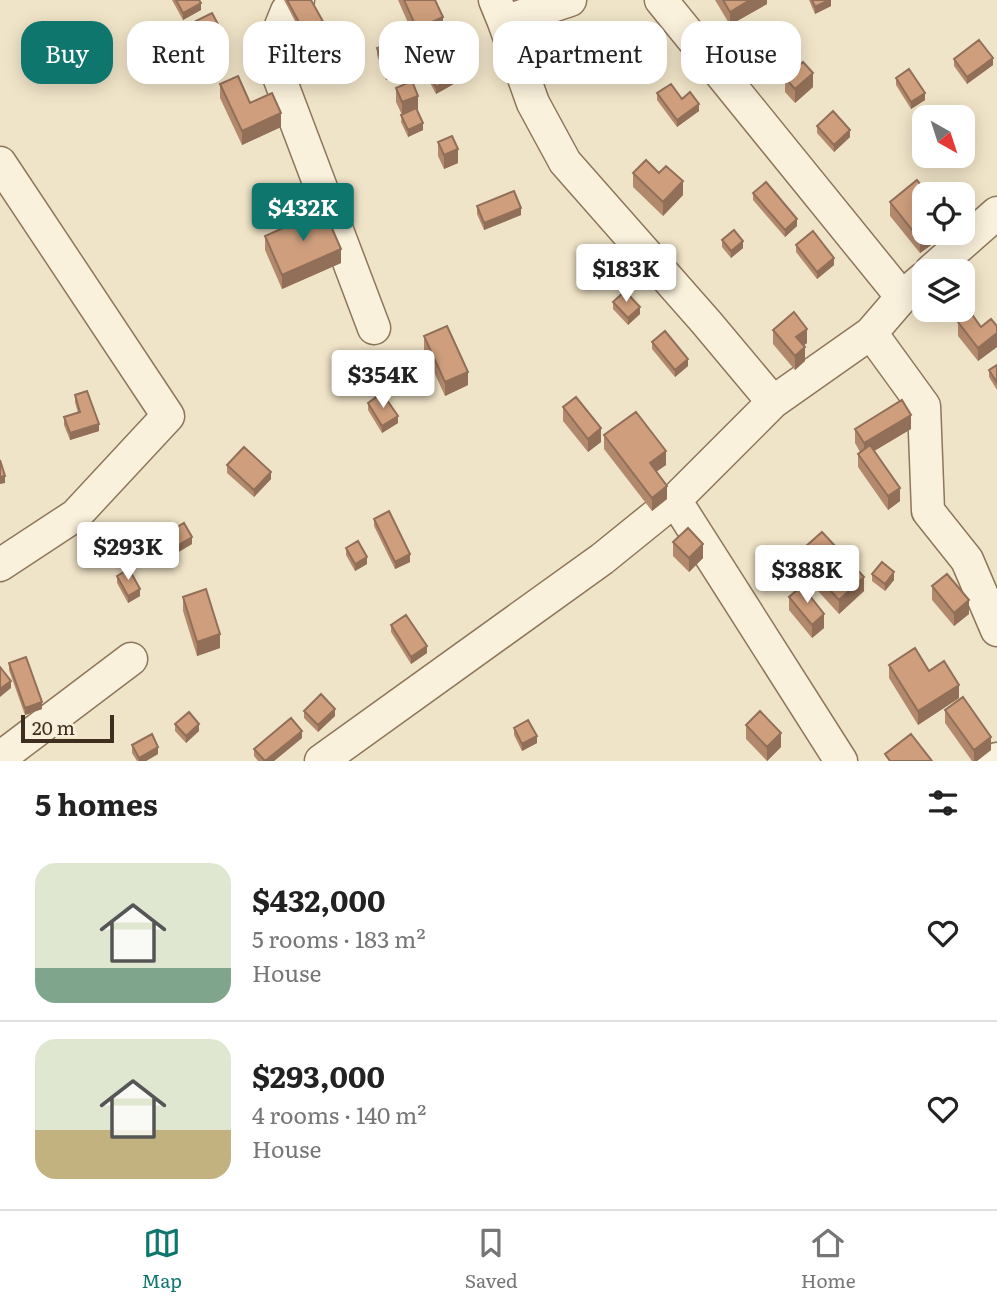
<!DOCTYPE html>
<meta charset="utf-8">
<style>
body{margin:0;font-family:Literata,serif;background:#f6f6f6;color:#222;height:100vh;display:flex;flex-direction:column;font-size:26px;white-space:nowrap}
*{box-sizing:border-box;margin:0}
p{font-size:23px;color:#767676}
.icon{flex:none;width:38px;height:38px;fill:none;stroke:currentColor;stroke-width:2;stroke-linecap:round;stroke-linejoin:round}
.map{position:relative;height:761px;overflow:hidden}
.details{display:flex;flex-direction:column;background:#fff;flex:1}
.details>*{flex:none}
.banner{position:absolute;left:21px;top:21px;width:956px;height:63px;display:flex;gap:14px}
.needle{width:46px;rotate:141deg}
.controls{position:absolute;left:912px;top:105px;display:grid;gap:14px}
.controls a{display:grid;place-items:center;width:63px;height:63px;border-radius:14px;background:#fff;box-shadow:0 4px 18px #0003;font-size:35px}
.scale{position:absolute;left:21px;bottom:18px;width:93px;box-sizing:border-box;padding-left:7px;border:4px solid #3d2e20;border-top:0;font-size:19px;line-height:24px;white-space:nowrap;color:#3d2e20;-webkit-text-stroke:5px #f7eed8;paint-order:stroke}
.price{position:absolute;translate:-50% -60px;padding:0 16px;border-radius:7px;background:#fff;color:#222;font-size:23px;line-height:46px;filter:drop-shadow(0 2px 4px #0008)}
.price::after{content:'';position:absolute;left:50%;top:42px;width:21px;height:16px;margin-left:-10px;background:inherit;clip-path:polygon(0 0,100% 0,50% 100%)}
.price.current{background:#0f766e;color:#fff}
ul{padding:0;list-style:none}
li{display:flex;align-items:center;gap:21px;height:175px;padding:0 35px}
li+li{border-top:2px solid #e0e0e0}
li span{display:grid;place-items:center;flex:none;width:196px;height:140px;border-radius:21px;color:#555}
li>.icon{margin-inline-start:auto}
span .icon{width:84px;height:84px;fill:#fffc;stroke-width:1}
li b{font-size:30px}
h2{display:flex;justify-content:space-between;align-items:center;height:84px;padding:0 35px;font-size:30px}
.pill{padding:0 24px;border-radius:21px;background:#fff;box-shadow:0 4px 18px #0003;font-size:24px;line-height:63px}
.pill.current{background:#0f766e;color:#fff}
.dock{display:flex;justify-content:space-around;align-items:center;height:98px;border-top:2px solid #e0e0e0;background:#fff;font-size:19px;color:#767676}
.dock a{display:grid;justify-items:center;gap:4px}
.dock .current{color:#0f766e}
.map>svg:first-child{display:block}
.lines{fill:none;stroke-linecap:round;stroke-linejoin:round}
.minor-casing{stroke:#8d765c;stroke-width:35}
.minor{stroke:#faf1dc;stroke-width:32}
.wall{fill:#b2896c}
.shaded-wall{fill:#916f58}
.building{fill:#cf9f7d;stroke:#916f58;stroke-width:2}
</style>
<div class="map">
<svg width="997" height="761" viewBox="0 0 997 761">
<rect width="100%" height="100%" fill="#f0e4c8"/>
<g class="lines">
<defs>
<path id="minor" d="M298 0 287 11 270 53 374 328
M495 0 504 22 533 103 565 162 706 322 773 402
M661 0 902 297
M504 22 570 0
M0 163 168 416 76 515 0 565
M931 271 997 213
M871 333 924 406 928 511 967 560 997 630
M675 500 841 761
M0 758 131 659
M321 761 602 559 675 500 773 402 871 333 902 297 924 278
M993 761 997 759"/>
</defs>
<use href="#minor" class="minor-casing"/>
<use href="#minor" class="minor"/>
</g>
<path class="wall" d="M172 0H199L201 10 183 20Z
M284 0H311L325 32 306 42Z
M398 0H435L443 31 417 43Z
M715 0H767V4L730 25Z
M809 0H831V6L815 14Z
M196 21 227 48 211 57 196 28Z
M377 48 402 75 386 80 377 55Z
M419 55 442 64 459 81 436 94 419 62Z
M954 59 993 65 967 84 954 66Z
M642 65 665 71 651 83 642 72Z
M785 78 813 87 795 103 785 92Z
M896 78 925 100 911 109 896 85Z
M220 84 250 103 281 127 242 145 220 98Z
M396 88 418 109 417 110 423 130 408 137 401 122 402 115 396 102Z
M657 93 682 99 699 111 677 127 657 100Z
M817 126 850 137 834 152 817 133Z
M438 142 458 163 444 169 438 156Z
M633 173 683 195 663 216 633 187Z
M753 193 797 226 785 237 753 200Z
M924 194V233H934V243L920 253 890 216V202Z
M477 206 521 215 484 230 477 214Z
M265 236 341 263 282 289 265 250Z
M722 240 743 248 731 258 722 247Z
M796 245 834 265 817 279 796 252Z
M613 302 640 314 628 325 613 309Z
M958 322 981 327 997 333V347L978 361 958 336Z
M773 330 807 343 803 346 805 361 795 370 773 344Z
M424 336 468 385 445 396 424 350Z
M652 342 688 366 675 377 652 349Z
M997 365V390L989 377V370Z
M75 395 99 431 70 440 64 425V417L78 413 75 402Z
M368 403 398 423 382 433 368 410Z
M563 407 601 442 588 452 563 421Z
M855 429H911L874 451 900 501 888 510 858 467V454L860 452 855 443Z
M604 435 666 465 657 471 667 499 652 511 604 449Z
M227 465 271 479 254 497 227 473Z
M374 519 410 562 395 569 374 526Z
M167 533 192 544 175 554 167 540Z
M673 542 703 558 689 572 673 556Z
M346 548 367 564 355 571 346 555Z
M797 554 864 591 839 614 797 568Z
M872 574 894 580 885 591 872 581Z
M117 576 140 596 128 603 117 583Z
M932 586 969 614 954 626 932 600Z
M183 597 220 648 197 656 183 611Z
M789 597 824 628 812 638 789 610Z
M391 625 427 653 411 664 391 632Z
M9 663 42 709 25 715 9 670Z
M889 665 929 671 959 698 918 725 889 678Z
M945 710 991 750 977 761H972L945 723Z
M304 711 335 716 318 732 304 718Z
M175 724 199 731 186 743 175 731Z
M746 725 781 747 767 761 746 739Z
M514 728 537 743 522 751 514 735Z
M302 738 274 761H258L254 756V749Z
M132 745 158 754 146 761H137L132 753Z"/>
<path class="shaded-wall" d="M750 0H767V4L730 25V12Z
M829 0H831V6L815 14V7Z
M201 3V10L183 20V13Z
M443 17V31L417 43V29Z
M325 25V32L306 42V35Z
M227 41V48L211 57V50Z
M993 58V65L967 84V77Z
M665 64V71L651 83V76Z
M402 68V75L386 80V73Z
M813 73V87L795 103V89Z
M459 74V81L436 94V87Z
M925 93V100L911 109V102Z
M418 96V109L402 116V102Z
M699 104V111L677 127V120Z
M281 113V127L242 145V131Z
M423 123V130L408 137V130Z
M850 130V137L834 152V145Z
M458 149V163L444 169V155Z
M683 181V195L663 216V202Z
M924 203V217L917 208Z
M521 208V215L484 230V223Z
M797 219V226L785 237V230Z
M929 233H934V243L920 253V240Z
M743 241V248L731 258V251Z
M341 249V263L282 289V275Z
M834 258V265L817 279V272Z
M640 307V314L628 325V318Z
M807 329V343L796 351V337Z
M997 333V347L978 361V348Z
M805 347V361L795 370V356Z
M688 359V366L675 377V370Z
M468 372V385L445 396V382Z
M911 415V429L864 457V443Z
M398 416V423L382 433V426Z
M99 424V431L70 440V433Z
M601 428V442L588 452V439Z
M666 451V465L650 476V463Z
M271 472V479L254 497V490Z
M5 476V483L0 484V477Z
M667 486V499L652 511V498Z
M900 488V501L888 510V496Z
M192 537V544L175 554V547Z
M703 544V558L689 572V558Z
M410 554V562L395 569V562Z
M367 557V564L355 571V564Z
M894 572V580L885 591V584Z
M864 577V591L839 614V600Z
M140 589V596L128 603V596Z
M969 600V614L954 626V613Z
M824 614V628L812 638V625Z
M220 634V648L197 656V642Z
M427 646V653L411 664V657Z
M11 681V688L0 697V689Z
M959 685V698L918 725V711Z
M42 702V709L25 715V708Z
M335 709V716L318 732V725Z
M199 724V731L186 743V736Z
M302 731V738L274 761H266Z
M781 733V747L767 761V747Z
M537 736V743L522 751V744Z
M991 737V750L977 761H974V750Z
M158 747V754L146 761H139V758Z"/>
<path class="building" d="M176 0H199L201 3 183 13Z
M287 0H311L325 25 306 35Z
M404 0H435L443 17 417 29Z
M723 0H750L730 12Z
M812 0H829L815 7Z
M212 13 227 41 211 50 196 21Z
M979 40 993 58 967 77 954 59Z
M394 42 402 68 386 73 377 48Z
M434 47 442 64 451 59 459 74 436 87 419 55Z
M657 53 665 64 651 76 642 65Z
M803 62 813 73 795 89 785 78Z
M909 69 925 93 911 102 896 78Z
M238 76 250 103 272 93 281 113 242 131 220 84Z
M412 81 418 96 402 102 396 88Z
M671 84 682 99 690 92 699 104 677 120 657 93Z
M416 108 423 123 408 130 401 115Z
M833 111 850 130 834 145 817 126Z
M452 136 458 149 444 155 438 142Z
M646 160 659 173 666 166 683 181 663 202 633 173Z
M917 180 928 194H924V203L917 208 924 217V233H929L920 240 890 202Z
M766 182 797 219 785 230 753 193Z
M514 191 521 208 484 223 477 206Z
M324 210 341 249 282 275 265 236Z
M734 230 743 241 731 251 722 240Z
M813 231 834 258 817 272 796 245Z
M625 291 640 307 628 318 613 302Z
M794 312 807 329 796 337 805 347 795 356 773 330Z
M971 313 981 327 991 319 997 326V333L978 348 958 322Z
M447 326 468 372 445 382 424 336Z
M665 331 688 359 675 370 652 342Z
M997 365V383L989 370Z
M87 391 99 424 70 433 64 417 80 412 75 395Z
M382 393 398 416 382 426 368 403Z
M576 397 601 428 588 439 563 407Z
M902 400 911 415 864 443 855 429Z
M636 412 666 451 650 463 667 486 652 498 604 435Z
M870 445 900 488 888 496 858 454Z
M244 447 271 472 254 490 227 465Z
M0 460 5 476 0 477Z
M389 511 410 554 395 562 374 519Z
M184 523 192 537 175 547 167 533Z
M688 528 703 544 689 558 673 542Z
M822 532 864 577 839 600 797 554Z
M358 541 367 557 355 564 346 548Z
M882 562 894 572 885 584 872 574Z
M129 569 140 589 128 596 117 576Z
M947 574 969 600 954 613 932 586Z
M802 586 824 614 812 625 789 597Z
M206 589 220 634 197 642 183 597Z
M406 615 427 646 411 657 391 625Z
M915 648 929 671 944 661 959 685 918 711 889 665Z
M26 657 42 702 25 708 9 663Z
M0 667 11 681 0 689Z
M321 694 335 709 318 725 304 711Z
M963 697 991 737 974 750 945 710Z
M760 711 781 733 767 747 746 725Z
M189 712 199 724 186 736 175 724Z
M291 718 302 731 265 761 254 749Z
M528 720 537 736 522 744 514 728Z
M152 734 158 747 139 758 132 745Z
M911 734 932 761H890L885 754Z"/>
</svg>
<div class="controls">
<a><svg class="needle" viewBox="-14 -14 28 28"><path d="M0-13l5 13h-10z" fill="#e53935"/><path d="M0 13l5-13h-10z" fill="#767676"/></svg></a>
<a><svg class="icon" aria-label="locate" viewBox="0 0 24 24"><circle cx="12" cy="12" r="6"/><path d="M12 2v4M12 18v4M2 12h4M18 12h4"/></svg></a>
<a><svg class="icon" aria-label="layers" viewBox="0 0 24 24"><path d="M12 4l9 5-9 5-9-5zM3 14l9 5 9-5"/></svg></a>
</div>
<div class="scale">20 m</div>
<b class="price current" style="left:303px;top:243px">$432K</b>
<b class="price" style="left:626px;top:304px">$183K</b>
<b class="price" style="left:383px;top:410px">$354K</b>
<b class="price" style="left:128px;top:582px">$293K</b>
<b class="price" style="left:807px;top:605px">$388K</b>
<div class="banner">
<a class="pill current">Buy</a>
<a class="pill">Rent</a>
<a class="pill">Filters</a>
<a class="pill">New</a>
<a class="pill">Apartment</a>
<a class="pill">House</a>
</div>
</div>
<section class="details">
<h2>5 homes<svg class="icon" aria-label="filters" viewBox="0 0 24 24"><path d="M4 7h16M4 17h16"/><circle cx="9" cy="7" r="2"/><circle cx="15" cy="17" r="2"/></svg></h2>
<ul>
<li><span style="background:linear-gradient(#dfe7d0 75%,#7fa58c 0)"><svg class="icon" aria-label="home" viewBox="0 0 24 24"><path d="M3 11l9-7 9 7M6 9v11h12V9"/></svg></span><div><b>$432,000</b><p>5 rooms · 183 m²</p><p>House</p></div><svg class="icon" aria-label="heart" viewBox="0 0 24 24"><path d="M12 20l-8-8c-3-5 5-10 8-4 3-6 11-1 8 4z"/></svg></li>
<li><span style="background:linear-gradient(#dfe7d0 65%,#c2b280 0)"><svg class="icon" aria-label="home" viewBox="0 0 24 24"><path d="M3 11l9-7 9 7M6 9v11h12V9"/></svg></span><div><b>$293,000</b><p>4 rooms · 140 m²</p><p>House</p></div><svg class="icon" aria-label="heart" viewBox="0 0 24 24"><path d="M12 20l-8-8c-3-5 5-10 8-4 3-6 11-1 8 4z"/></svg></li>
</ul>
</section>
<nav class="dock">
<a class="current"><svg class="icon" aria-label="map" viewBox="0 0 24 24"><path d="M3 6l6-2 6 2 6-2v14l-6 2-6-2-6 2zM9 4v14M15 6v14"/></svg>Map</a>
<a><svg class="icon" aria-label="saved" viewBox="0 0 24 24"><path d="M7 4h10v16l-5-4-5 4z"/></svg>Saved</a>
<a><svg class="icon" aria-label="home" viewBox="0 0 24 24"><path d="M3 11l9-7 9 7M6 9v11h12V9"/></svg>Home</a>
</nav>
